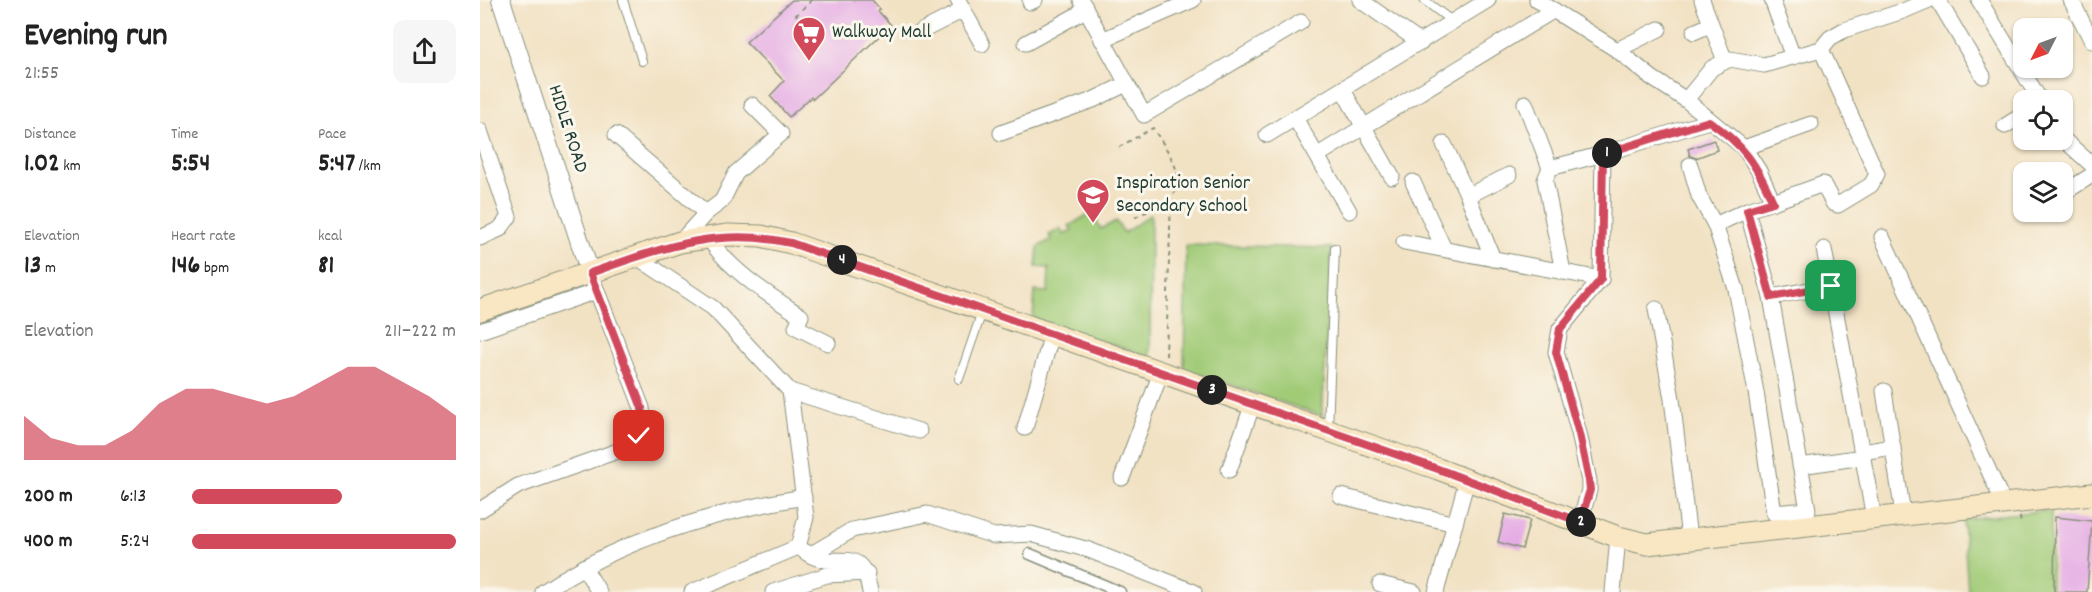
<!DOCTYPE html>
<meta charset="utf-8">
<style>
:root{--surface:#fff;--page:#f6f6f6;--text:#222;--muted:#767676;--accent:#d1495b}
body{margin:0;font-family:Dekko,sans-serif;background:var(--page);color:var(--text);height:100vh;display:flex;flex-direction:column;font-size:22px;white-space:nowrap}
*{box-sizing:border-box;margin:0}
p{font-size:20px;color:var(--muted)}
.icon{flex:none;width:33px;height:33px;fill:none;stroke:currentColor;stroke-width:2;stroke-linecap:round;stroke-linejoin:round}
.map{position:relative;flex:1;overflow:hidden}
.panel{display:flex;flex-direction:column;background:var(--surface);width:480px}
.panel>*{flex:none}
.needle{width:39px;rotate:228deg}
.buttons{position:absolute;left:1533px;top:18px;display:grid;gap:12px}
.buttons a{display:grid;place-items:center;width:60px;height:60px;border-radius:12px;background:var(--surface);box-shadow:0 2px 4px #0004;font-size:30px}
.pin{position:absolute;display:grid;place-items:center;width:51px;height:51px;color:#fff;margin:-26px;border-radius:12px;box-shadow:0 3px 9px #0006}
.km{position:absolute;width:30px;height:30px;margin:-15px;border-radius:50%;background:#222;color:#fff;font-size:16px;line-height:30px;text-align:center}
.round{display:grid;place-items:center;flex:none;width:63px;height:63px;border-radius:12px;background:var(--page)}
.headline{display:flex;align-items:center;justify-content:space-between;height:102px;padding:0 24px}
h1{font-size:33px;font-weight:800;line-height:45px}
.figures{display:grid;grid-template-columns:repeat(3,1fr);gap:9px;height:102px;padding:6px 24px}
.figures div{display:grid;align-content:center}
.figures b{font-size:26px;font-weight:800}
.figures small{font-size:16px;font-weight:400}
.figures p{font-size:16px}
.chart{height:168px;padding:12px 24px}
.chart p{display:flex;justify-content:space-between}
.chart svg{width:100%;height:108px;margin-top:6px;fill:var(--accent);opacity:.7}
ul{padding:0 24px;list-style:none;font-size:20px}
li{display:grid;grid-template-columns:96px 72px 1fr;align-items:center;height:45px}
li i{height:15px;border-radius:8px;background:var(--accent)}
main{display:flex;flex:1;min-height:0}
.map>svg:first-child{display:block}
.green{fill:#a1cb77;stroke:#608456;stroke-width:1.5}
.building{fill:#e4a9e4}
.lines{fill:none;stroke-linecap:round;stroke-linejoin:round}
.service-casing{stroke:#88907c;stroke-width:10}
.pedestrian-casing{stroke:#88907c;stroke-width:13}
.minor-casing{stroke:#88907c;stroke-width:17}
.tertiary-casing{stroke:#88907c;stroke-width:20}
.secondary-casing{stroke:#88907c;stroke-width:23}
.path{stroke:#88907c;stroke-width:2;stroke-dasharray:4.5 4.5;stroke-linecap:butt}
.service{stroke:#fff;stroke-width:8}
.pedestrian{stroke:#fff;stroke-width:10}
.minor{stroke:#fff;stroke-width:15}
.tertiary{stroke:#fff;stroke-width:18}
.secondary{stroke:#f9e7c3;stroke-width:21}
.route-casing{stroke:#fff;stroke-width:12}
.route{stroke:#d1495b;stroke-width:8}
.labels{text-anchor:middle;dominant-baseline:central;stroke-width:6;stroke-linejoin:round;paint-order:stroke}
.poi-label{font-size:20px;fill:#1f3d34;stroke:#fbf7ec;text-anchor:start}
.street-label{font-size:20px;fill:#1f3d34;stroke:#fbf7ec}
</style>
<main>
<section class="panel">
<div class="headline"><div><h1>Evening run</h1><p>21:55</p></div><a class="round"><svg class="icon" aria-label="share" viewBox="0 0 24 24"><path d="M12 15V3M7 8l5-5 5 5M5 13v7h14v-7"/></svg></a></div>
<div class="figures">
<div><p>Distance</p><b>1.02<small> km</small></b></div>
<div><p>Time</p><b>5:54</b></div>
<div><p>Pace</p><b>5:47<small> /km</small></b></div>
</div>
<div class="figures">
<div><p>Elevation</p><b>13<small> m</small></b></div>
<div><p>Heart rate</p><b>146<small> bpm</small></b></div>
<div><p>kcal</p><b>81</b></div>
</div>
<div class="chart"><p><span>Elevation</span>211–222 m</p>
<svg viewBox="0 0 160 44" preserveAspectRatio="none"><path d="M0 44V26L10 35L20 38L30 38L40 32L50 21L60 15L70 15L80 18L90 21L100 18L110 12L120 6L130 6L140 12L150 18L160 26V44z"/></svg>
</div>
<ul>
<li><b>200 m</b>6:13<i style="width:57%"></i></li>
<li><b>400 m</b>5:24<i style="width:100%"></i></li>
</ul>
</section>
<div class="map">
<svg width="1612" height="592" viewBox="0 0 1612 592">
<rect width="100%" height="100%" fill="#fbf7ec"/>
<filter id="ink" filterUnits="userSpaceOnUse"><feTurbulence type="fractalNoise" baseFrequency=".0167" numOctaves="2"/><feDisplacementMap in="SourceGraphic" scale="12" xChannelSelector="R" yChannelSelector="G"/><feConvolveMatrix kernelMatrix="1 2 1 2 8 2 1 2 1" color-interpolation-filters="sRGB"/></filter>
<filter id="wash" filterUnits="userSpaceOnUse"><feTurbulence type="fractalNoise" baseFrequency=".008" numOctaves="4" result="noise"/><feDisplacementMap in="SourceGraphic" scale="24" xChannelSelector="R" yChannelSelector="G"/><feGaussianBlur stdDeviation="1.35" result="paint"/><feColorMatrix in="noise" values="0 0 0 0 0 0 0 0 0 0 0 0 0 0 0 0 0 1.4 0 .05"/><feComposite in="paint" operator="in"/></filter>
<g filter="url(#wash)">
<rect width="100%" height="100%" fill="#f2e2c4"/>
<!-- green -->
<g class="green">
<path d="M612 212 621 229 636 221 644 233 671 214 670 357 553 318 555 291 568 292 569 268 556 267 558 247 571 240 569 235 580 229 584 235 592 230 589 226Z"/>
<path d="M706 245 852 248 842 416 704 369Z"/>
<path d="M1571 510V592H1488L1483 519Z"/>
</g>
<g id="blocks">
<!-- building -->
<g class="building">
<path d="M312 0H392L400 9 398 11 411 25 333 99 331 97 309 117 290 96 304 81 266 42Z"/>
<path d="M1234 140 1237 150 1216 158 1210 156 1208 149Z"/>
<path d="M1025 514 1050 520 1042 549 1018 542Z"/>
<path d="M1575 517 1612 521 1607 592H1574Z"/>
</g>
</g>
</g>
<g filter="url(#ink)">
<use href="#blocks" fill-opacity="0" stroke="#88907c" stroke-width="1.5"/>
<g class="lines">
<!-- service casing -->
<g class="service-casing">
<g id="service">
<path d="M143 0 162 61"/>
<path d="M944 0 973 22"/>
<path d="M479 379 502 312"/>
<path d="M848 429 855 248"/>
</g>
</g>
<!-- pedestrian casing -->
<g class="pedestrian-casing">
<path id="pedestrian" d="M550 554 640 592"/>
</g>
<!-- minor casing -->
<g class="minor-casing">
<g id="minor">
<path d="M478 0 502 44"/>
<path d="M601 0 664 115 821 22"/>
<path d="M880 0 941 43"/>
<path d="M1057 0 1137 50 1172 78 1206 100 1264 148 1279 171 1293 202 1267 210 1235 225 1256 289 1276 392 1294 513 1328 510 1291 297 1267 210"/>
<path d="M1222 0 1245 61"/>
<path d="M1292 0 1313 57"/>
<path d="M1458 0 1503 76"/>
<path d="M1499 0 1560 100"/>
<path d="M1591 0 1612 41"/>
<path d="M550 2 555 0"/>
<path d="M442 31 483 10"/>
<path d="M1214 32 1230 25"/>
<path d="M622 40 713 0"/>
<path d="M546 43 597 15 605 7"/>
<path d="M1137 50 1179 29"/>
<path d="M863 90 912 177"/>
<path d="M1206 100 1232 68 1250 59 1284 65 1341 49 1350 38 1364 30 1423 11 1449 0"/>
<path d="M1045 103 1070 168 1065 180 1083 272"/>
<path d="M815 118 869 211"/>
<path d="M1525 126 1544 114"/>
<path d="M0 131 29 217 20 229 0 238"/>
<path d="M521 133 613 100 646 84"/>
<path d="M136 135 226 213"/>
<path d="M787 135 1008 0"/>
<path d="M1582 138 1612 165"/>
<path d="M964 144 988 196 1013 259"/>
<path d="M1264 148 1331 124"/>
<path d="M838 155 1074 10"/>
<path d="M1210 165 1219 196 1235 225"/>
<path d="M1070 168 1123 154"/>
<path d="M933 182 964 249"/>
<path d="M1582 194 1612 175"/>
<path d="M988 196 1029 175"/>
<path d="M1293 202 1343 184 1353 203 1358 205 1391 185 1397 174 1341 49"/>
<path d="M1402 237 1524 504"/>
<path d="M228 238C253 273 286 293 321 316L316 327 348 343"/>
<path d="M200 242 226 213 242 201 256 173 301 134 272 105"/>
<path d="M924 242 1121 279"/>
<path d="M1344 249 1394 518"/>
<path d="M157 257 233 308 310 391 326 517 318 547 212 592"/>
<path d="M1291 297 1351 286"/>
<path d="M1176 309 1192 399 1209 538"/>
<path d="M0 331 117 291"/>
<path d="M310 391 439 431"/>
<path d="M1404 391 1423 514"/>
<path d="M545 428 572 334"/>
<path d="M1382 452 1413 447"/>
<path d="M1320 466 1383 457"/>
<path d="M749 470 773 404"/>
<path d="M642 478 681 372"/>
<path d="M861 496 975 524"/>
<path d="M0 510 38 486 149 447C161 434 164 425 162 408L110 273"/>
<path d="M1100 522 1109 490V481L1099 433 1076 352 1080 329 1121 279 1123 154 1229 121"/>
<path d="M324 551C355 575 381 538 390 592"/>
<path d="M330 555 372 530 447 514 514 536 551 534 609 550 714 592"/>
<path d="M105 569 119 592"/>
<path d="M900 584 934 592"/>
<path d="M63 592C140 539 233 512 324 497"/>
<path d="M293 592 347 575 387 573"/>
<path d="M956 592 987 480"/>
<path d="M1133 592 1138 537"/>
</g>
</g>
<!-- tertiary casing -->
<g class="tertiary-casing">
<path id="tertiary" d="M21 0 110 273"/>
</g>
<!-- secondary casing -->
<g class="secondary-casing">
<path id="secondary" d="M0 310 200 242 248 235 281 236 311 243 958 469 1138 537 1167 544 1612 494"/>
</g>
<!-- path -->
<g class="path">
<path d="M321 22 315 16 332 0"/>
<path d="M639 147 673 128C683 145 711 178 691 197 682 206 665 212 654 218"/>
<path d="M686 356 691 198"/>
<path d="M1540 517 1541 526"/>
</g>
<!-- service -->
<use href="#service" class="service"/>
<!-- pedestrian -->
<use href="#pedestrian" class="pedestrian"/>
<!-- minor -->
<use href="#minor" class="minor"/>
<!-- tertiary -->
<use href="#tertiary" class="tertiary"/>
<!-- secondary -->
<use href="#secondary" class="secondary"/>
</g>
</g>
<g class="lines" filter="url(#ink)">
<!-- route casing -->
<g class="route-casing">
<path id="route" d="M159 436 164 423 162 408 110 273C180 249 236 226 311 243L958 469 1100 522 1110 490 1109 481 1099 434 1076 352 1080 329 1121 279 1123 154 1229 121C1264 145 1276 164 1293 202L1267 210 1291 297 1351 286"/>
</g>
<!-- route -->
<use href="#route" class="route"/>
</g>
<!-- icons -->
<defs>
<g id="supermarket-pin" transform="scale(1.725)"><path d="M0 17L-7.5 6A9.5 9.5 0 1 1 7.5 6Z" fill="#d1495b" stroke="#fbf7ec"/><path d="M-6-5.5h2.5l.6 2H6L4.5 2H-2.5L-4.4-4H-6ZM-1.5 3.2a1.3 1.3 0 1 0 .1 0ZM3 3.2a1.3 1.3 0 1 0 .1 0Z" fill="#fff"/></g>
<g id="school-pin" transform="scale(1.725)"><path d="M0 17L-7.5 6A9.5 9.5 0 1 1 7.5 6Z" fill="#d1495b" stroke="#fbf7ec"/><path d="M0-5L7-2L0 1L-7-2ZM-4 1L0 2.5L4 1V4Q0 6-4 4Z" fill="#fff"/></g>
</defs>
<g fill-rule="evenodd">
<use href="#supermarket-pin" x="329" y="33"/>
<use href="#school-pin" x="613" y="195"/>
</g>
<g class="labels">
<!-- poi labels -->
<g class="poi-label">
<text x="352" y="33">Walkway Mall</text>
<text x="636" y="184">Inspiration Senior<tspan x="636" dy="23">Secondary School</tspan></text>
</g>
<!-- street labels -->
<g class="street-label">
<text transform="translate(87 129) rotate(72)">HIDLE ROAD</text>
</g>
</g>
</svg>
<div class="buttons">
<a><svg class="needle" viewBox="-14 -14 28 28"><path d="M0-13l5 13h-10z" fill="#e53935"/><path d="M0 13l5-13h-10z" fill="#767676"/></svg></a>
<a><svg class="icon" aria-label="locate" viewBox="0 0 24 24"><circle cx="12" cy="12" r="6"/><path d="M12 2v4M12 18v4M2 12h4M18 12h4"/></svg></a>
<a><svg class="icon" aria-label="layers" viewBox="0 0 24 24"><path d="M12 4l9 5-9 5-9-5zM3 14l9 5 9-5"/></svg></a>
</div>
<div class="pin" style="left:1351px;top:286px;background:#1e9e55"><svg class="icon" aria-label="arrive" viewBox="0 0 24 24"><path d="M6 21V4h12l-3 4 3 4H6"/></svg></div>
<div class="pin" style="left:159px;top:436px;background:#d93025"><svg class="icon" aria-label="check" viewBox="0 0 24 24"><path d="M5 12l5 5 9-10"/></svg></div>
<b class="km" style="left:1127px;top:153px">1</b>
<b class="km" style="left:1101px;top:522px">2</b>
<b class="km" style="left:732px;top:390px">3</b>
<b class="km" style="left:362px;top:260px">4</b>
</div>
</main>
